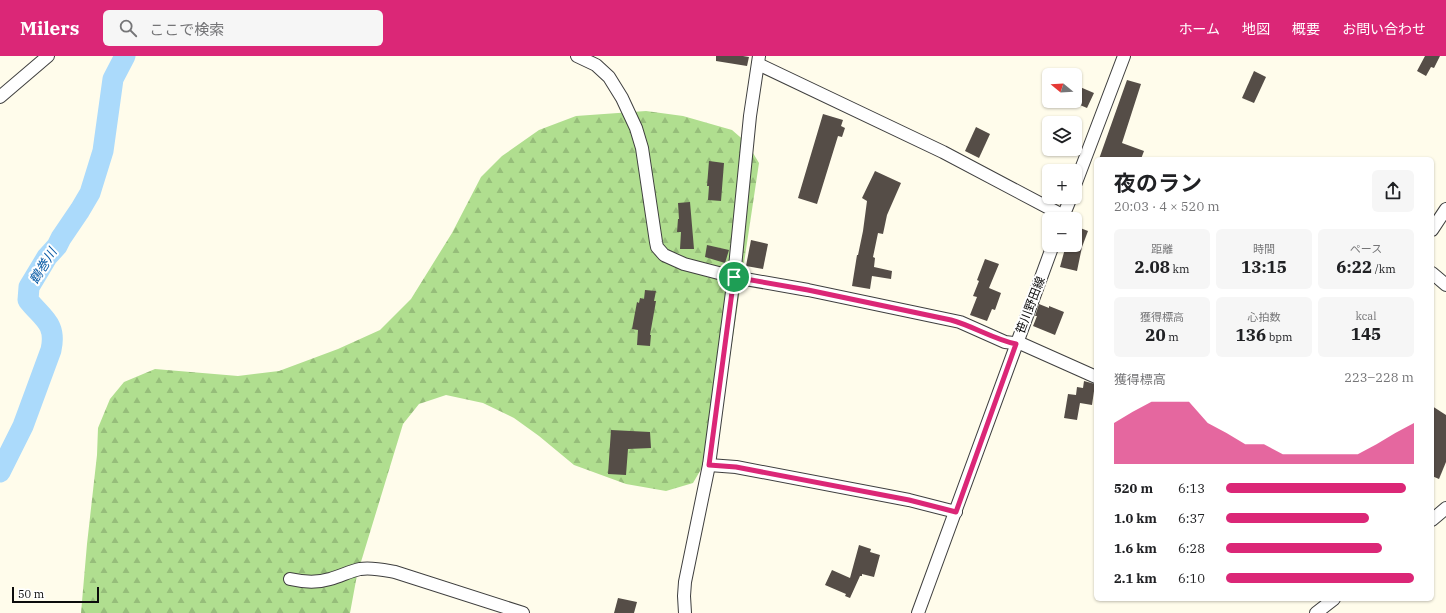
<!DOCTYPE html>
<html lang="ja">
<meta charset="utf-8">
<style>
:root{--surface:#fff;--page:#f6f6f6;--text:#202124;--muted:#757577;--accent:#db2777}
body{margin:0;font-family:"IBM Plex Serif","Noto Sans JP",serif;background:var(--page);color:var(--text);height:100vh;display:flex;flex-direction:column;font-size:15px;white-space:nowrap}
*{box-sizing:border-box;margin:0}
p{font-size:13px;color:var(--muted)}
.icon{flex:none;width:22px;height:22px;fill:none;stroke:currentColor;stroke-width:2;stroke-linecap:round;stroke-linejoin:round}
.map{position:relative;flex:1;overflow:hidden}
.panel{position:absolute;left:1094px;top:101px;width:340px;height:444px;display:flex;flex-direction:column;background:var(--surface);border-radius:6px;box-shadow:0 1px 3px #0004}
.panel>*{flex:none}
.needle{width:26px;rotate:288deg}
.tools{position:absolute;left:1042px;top:12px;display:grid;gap:8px}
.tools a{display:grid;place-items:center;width:40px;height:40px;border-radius:6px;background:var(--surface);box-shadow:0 1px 3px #0004;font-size:20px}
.scale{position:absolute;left:12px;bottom:10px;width:87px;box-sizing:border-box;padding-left:4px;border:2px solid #0c0c0c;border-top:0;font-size:11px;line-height:14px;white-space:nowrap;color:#0c0c0c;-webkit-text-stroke:3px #fff;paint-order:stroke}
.pin{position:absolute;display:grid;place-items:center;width:34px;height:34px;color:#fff;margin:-17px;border:2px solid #fff;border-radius:50%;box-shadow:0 1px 4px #0007}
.round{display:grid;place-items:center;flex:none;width:42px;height:42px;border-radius:6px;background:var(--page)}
.head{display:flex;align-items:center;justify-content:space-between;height:68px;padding:0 20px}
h1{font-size:22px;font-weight:700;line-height:30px}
.figures{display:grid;grid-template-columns:repeat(3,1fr);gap:6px;height:68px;padding:4px 20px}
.figures div{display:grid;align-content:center;border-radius:6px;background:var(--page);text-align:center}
.figures b{font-size:17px;font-weight:700}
.figures small{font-size:11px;font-weight:400}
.figures p{font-size:11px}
.chart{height:112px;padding:8px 20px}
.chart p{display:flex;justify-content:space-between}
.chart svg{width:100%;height:72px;margin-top:4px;fill:var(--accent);opacity:.7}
ul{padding:0 20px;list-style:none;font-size:13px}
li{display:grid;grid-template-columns:64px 48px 1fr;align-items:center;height:30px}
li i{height:10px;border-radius:5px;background:var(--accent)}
header{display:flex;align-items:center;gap:24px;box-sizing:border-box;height:56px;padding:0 20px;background:var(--accent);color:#fff}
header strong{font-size:19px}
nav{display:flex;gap:22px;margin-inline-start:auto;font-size:14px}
.search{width:280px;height:36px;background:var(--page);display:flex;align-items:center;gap:10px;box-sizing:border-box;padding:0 14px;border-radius:6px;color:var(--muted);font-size:15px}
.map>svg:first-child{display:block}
.forest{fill:url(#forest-firs)}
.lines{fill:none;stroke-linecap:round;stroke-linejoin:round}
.river{stroke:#abdafb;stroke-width:21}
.building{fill:#554d47}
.minor-casing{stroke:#3f3f3f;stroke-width:14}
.minor{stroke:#fff;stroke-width:12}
.route-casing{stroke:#fff;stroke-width:8}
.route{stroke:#db2777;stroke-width:5}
.labels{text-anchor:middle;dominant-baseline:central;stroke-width:4;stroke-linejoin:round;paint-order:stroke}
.street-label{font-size:12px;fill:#0c0c0c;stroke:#fff}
.water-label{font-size:13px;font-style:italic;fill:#0c5da7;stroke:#fff}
</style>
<header>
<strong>Milers</strong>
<div class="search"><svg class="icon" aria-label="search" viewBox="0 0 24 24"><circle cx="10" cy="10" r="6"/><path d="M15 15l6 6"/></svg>ここで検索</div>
<nav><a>ホーム</a><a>地図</a><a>概要</a><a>お問い合わせ</a></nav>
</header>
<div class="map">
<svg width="1446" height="557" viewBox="0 0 1446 557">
<defs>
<pattern id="forest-firs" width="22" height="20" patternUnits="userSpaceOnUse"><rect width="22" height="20" fill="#b0de8f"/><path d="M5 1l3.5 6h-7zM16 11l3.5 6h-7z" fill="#96bd7a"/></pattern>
</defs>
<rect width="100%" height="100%" fill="#fffceb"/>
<!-- forest -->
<path class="forest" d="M646 55 683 60 732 74 747 87 759 107 723 347 710 398 693 427 666 435 626 428 574 409 539 380 514 362 483 347 446 339 419 348 403 368 357 519 350 557H81L87 488 97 399 98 372 110 343 124 326 155 313 238 320 279 315 338 293 380 274 411 243 452 177 481 121 502 100 539 74 576 60Z"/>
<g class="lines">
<!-- river -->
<path class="river" d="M0 416 23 370 51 294C57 267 42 262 28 244L29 231 47 201 57 190 61 182 80 154 90 137 103 95 113 23 125 0"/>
</g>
<!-- building -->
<g class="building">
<path d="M716 0H743L749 1 747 10 716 5Z"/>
<path d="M1425 0H1440L1434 12 1431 11 1426 20 1417 15Z"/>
<path d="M1254 15 1266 21 1254 47 1242 42Z"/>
<path d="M1127 24 1141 28 1122 87 1144 95 1141 103H1099Z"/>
<path d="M1080 31 1094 37 1087 52 1073 46 1075 45V42Z"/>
<path d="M823 58 843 64 841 70 845 72 842 81 838 80 817 148 798 142Z"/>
<path d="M976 71 990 78 979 102 965 95Z"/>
<path d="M709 105 724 107 721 145 708 144 709 130H707Z"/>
<path d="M875 115 901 127 887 159 883 178 878 177 873 201 875 202 874 211 892 215 891 223 872 220 870 233 852 230 857 199H858L863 175 867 145 862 142Z"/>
<path d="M690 146 694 193H680L681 176H677L678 163H679L678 147Z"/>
<path d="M1075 170 1088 175 1082 191 1077 215 1060 211 1066 189H1075Z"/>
<path d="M751 184 768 188 763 213 746 210Z"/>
<path d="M707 189 729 194 725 207 705 201Z"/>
<path d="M985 203 999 208 989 232 1001 237 995 254 992 253 987 265 970 259 977 241 973 240 979 225 977 224Z"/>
<path d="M645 234 656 235 654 245H656L650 279H651L650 290 637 289 638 274 632 273 637 246 639 247 640 242 644 243Z"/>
<path d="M1039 248 1049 252V250L1064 256 1055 279 1033 270 1037 260H1035Z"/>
<path d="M1084 325 1095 328 1092 349 1080 347 1077 364 1064 362 1068 338 1076 339 1077 331 1083 332Z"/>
<path d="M1432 350 1446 359V406L1439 423 1432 420Z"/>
<path d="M611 374 650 376 651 392 628 393 626 419 608 418Z"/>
<path d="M859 489 871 493 870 496 880 499 874 521 862 518V520H860L850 542 845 540 846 538 825 529 832 514 850 522Z"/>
<path d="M618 542 637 546 634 557H614Z"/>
</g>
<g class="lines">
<!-- minor casing -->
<g class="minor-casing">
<g id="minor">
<path d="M577 0 596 9 609 21 622 42 636 72 642 92 656 186 657 191 664 199 684 208 734 221 808 234 960 266 1005 286 1022 288 1096 321"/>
<path d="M758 8 943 96 1064 160"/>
<path d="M0 41 48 0"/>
<path d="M1075 129 1124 0"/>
<path d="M1062 163 1071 141"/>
<path d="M1432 174 1446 153"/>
<path d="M1432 217 1446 229"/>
<path d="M709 409 736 411 909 444 956 456"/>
<path d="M1432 464 1446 452"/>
<path d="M290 523C303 526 317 527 330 523 341 520 350 515 360 513 372 511 384 514 395 516L523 557"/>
<path d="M685 557 684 540 685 526 709 409 734 221 750 60 759 0"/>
<path d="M918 557 1053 189"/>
<path d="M1316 557 1334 543"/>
</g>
</g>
<!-- minor -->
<use href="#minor" class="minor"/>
</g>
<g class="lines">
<!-- route casing -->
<g class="route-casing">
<path id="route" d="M734 221 808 234 951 264C973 270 993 283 1016 288L956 456 909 444 736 411 709 409Z"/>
</g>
<!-- route -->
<use href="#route" class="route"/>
</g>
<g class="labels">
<!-- street labels -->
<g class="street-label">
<text transform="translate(1030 249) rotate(-69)">笹川野田線</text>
</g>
<!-- water labels -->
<g class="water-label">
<text transform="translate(43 210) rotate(-58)">鶴巻川</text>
</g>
</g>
</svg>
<div class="tools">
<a><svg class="needle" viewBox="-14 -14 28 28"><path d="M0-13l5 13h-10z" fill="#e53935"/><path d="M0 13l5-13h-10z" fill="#757577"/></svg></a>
<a><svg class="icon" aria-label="layers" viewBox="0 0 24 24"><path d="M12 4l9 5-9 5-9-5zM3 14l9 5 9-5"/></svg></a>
<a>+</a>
<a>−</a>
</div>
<div class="scale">50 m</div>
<div class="pin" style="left:734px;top:221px;background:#1e9e55"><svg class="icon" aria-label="arrive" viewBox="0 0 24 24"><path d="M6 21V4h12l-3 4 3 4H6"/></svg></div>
<section class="panel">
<div class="head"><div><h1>夜のラン</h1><p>20:03 · 4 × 520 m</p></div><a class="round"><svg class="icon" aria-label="share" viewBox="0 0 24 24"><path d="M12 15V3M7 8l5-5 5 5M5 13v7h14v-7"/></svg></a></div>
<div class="figures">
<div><p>距離</p><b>2.08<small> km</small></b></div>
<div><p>時間</p><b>13:15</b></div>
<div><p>ペース</p><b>6:22<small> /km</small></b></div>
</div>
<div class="figures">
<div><p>獲得標高</p><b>20<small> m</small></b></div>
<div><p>心拍数</p><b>136<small> bpm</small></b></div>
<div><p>kcal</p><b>145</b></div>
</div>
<div class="chart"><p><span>獲得標高</span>223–228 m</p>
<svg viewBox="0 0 160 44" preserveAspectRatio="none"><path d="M0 44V19L10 12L20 6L30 6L40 6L50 19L60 25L70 32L80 32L90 38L100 38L110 38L120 38L130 38L140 32L150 25L160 19V44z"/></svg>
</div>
<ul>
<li><b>520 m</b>6:13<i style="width:96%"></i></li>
<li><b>1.0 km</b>6:37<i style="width:76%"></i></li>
<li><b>1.6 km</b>6:28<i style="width:83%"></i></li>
<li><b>2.1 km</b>6:10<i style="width:100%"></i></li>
</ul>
</section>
</div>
